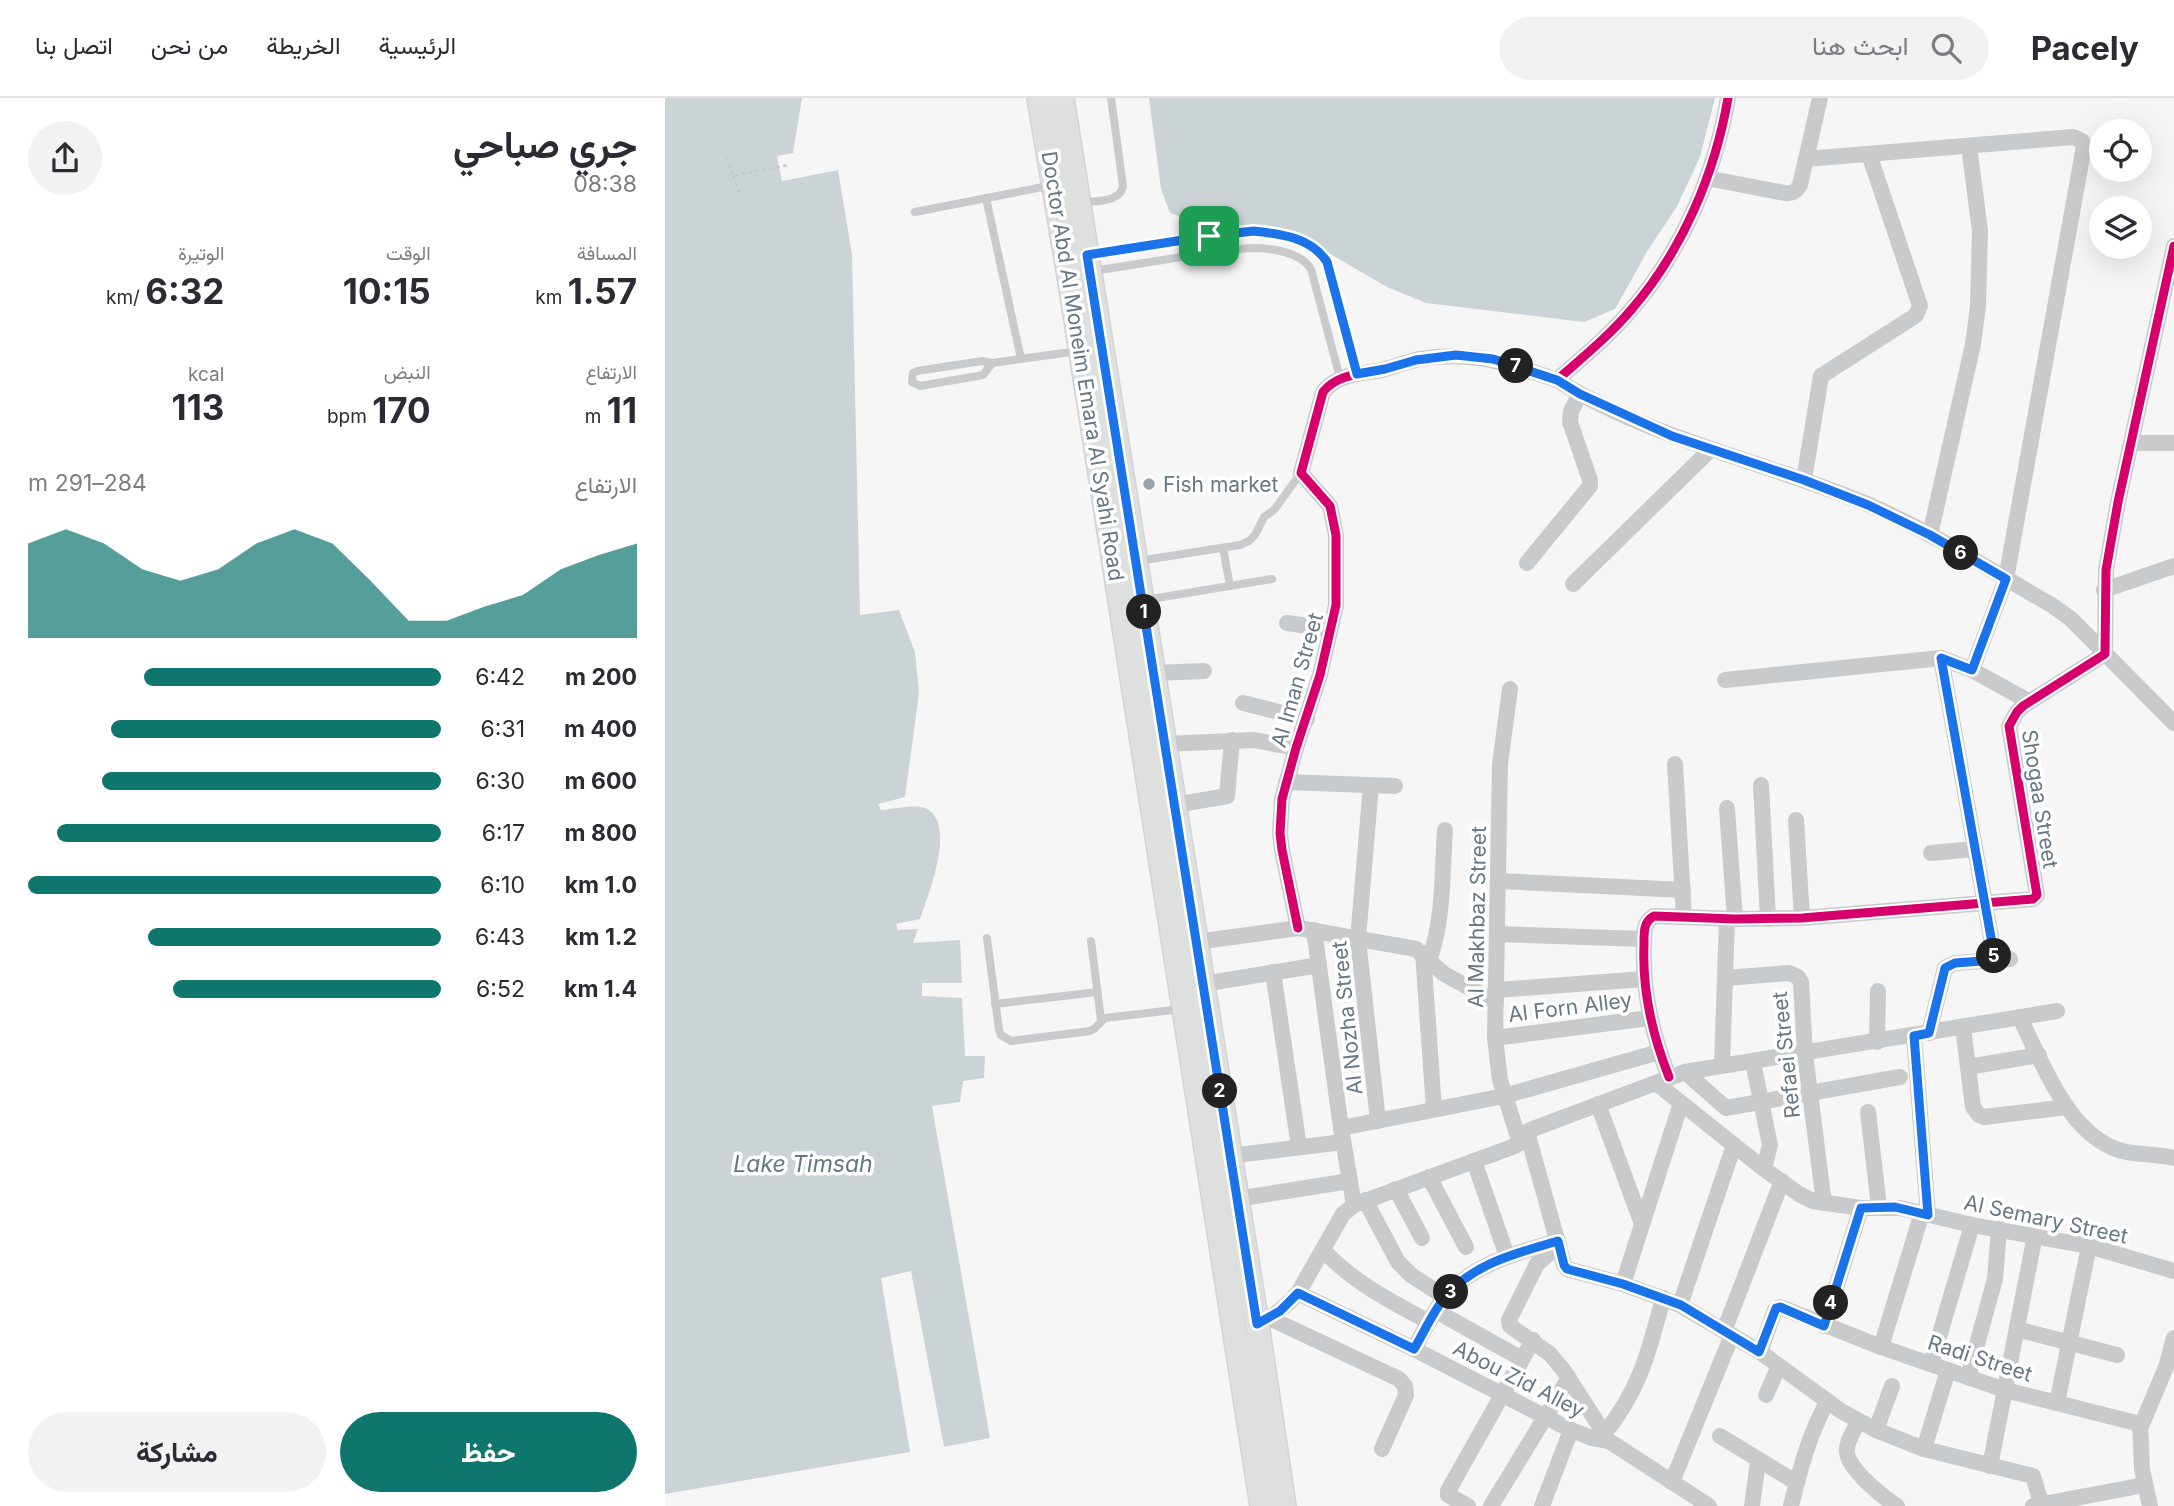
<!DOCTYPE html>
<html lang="ar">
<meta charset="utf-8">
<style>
:root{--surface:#fff;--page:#f2f2f3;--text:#2b2b33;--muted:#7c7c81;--line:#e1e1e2;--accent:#0f766e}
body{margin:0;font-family:Inter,Vazirmatn,sans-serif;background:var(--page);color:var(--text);direction:rtl;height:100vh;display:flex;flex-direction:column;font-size:26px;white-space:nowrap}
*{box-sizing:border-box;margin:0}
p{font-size:23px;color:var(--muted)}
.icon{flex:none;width:38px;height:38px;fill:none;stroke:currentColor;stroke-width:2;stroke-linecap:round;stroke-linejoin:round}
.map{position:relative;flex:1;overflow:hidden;direction:ltr}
.sheet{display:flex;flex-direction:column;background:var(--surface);width:665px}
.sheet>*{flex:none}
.buttons{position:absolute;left:1424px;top:21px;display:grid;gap:14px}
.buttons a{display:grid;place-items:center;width:63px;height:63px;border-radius:50%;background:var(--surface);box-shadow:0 7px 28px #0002;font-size:35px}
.pin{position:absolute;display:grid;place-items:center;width:60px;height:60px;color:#fff;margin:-30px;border-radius:14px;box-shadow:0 4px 10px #0006}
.km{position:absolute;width:35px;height:35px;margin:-18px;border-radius:50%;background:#222;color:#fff;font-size:19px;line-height:35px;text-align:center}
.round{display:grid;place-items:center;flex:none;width:74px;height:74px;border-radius:37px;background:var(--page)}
.headline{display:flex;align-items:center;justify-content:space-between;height:119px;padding:0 28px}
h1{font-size:38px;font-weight:700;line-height:52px}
.metrics{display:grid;grid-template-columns:repeat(3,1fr);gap:10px;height:119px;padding:7px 28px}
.metrics div{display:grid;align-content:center}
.metrics b{font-size:35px;font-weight:700}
.metrics small{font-size:19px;font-weight:400}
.metrics p{font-size:19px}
.chart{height:196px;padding:14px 28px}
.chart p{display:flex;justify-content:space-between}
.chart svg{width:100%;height:126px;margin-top:7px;fill:var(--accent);opacity:.7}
.action{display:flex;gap:14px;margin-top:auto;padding:14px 28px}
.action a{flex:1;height:80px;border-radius:42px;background:var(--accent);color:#fff;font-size:28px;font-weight:700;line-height:80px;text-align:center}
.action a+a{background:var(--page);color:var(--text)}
ul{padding:0 28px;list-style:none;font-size:23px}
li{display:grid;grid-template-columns:112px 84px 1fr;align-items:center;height:52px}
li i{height:18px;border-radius:9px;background:var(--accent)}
header{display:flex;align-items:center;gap:42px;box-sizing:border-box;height:98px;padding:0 35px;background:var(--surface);border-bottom:2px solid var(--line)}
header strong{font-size:33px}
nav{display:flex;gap:38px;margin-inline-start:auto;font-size:24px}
.search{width:490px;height:63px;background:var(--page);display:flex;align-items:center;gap:18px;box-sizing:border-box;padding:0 24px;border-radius:38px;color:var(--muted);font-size:26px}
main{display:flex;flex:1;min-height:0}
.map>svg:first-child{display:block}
.water{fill:#ccd3d6}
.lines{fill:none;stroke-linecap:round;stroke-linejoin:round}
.secondary-casing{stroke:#d3d4d5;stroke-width:26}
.path{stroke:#c6c8c9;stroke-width:2.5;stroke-dasharray:3.5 3.5;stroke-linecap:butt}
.lane{stroke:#c9cacb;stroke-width:8}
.street{stroke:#c9cacb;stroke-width:16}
.secondary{stroke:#dedfdf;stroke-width:23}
.cycleway-casing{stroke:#fff;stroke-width:13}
.cycleway{stroke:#d6006c;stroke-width:9}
.route-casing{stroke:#fff;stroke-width:14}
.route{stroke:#1a73e8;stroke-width:9}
.poi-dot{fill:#9aa3ac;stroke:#fff;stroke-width:2.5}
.labels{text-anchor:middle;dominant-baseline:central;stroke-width:7;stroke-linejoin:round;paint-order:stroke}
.street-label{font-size:21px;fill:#687784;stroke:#fff}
.poi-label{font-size:21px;fill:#687784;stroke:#fff;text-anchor:start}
.water-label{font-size:23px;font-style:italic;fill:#64787f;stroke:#fff}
</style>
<header>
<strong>Pacely</strong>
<div class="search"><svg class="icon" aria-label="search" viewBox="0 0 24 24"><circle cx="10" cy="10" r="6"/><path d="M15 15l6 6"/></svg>ابحث هنا</div>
<nav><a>الرئيسية</a><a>الخريطة</a><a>من نحن</a><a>اتصل بنا</a></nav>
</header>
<main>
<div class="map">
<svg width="1509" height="1408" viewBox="0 0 1509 1408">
<rect width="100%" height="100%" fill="#f6f6f6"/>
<!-- water -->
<g class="water">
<path d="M0 0H137L128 55 112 58 117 83 173 72 187 157 195 517 234 512 250 554 254 595 240 699 213 706 216 712C229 711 248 706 260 710 293 724 263 797 255 821L231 826 233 832 253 831 248 845 295 842 297 885H257V898L297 900 300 958H320L319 980 298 983 295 1004 267 1008 325 1340 279 1349 246 1173 216 1180 245 1354 0 1396Z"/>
<path d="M484 0H1050L1035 59 1011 110 983 152 950 211 919 224 761 205 722 189 631 136 582 129 542 128 505 115 496 91Z"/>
</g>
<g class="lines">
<!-- secondary casing -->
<g class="secondary-casing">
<g id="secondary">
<path d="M374 0 404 178 597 1408"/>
<path d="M397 0 592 1226 619 1408"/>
</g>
</g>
<!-- path -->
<g class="path">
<path d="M62 60 68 78 123 67"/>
<path d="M68 78 74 95"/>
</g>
<!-- lane -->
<g class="lane">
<path d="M321 100 356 261"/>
<path d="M417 105C431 102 455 105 458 88L446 0"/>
<path d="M250 114 388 87"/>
<path d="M425 157C452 152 479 148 505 144 549 137 633 117 662 164L692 277"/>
<path d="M428 173C460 168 491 163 523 158 544 155 566 151 587 150 606 150 636 154 646 171L675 280"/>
<path d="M317 263 327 265 318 277 255 288 247 284 248 275 252 273Z"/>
<path d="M327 265 413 253"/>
<path d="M558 450 565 488"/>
<path d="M473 463 575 447 584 443 590 437 599 419 609 412 636 375"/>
<path d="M480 502 607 481"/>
<path d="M322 840 334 932 336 937 346 943 425 933 429 931 440 920 517 911"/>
<path d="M426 843 436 922"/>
<path d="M330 906 433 894"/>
</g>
<!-- street -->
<g class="street">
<path d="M1141 61 1408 39 1417 43 1419 48 1341 481 1307 572"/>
<path d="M1042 80 1120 95C1127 96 1131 94 1135 87L1155 0"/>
<path d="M892 282C987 342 1099 363 1202 406 1267 434 1327 473 1388 508L1406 521 1509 625"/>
<path d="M1466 345H1509"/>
<path d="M1139 382 1156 278 1247 220 1251 217 1255 208 1204 56"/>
<path d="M1265 437 1308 246 1313 208 1315 133 1304 48"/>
<path d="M862 465 925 388V382L905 324 906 313 915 296"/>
<path d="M908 486 1045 352"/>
<path d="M1439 492 1509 468"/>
<path d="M622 525 665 531"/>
<path d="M1276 560 1330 862"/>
<path d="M489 575 539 573"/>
<path d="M1060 582 1276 560 1307 572 1365 604"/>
<path d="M845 591 835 666 830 940 835 982 855 1045"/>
<path d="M578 605 642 621"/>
<path d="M500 646 589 642 631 650"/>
<path d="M1010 666 1019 819"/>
<path d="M621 684 730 688"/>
<path d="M706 687 693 841 713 1023"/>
<path d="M1096 687 1103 821"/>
<path d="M510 707 562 698 567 642"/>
<path d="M1062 710 1070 821"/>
<path d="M1131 722 1137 820"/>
<path d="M1266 755 1310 751"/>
<path d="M834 783 1018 792"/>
<path d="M633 830 617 752 615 735 617 701 631 650 655 577 671 507V437L665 408 636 375 658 294C672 276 696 276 717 272 729 269 741 264 754 261 809 252 841 265 892 282 918 259 944 238 966 212 1017 153 1050 76 1063 0"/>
<path d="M649 832 676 1030 689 1107"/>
<path d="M833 836 979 841"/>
<path d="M531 844 633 830 751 851 779 876 831 904"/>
<path d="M758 855 769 1011"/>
<path d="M764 863C779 821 777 776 780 732"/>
<path d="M608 874 634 1049"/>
<path d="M1060 880 1124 875 1133 879 1136 884 1140 956 1159 1105"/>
<path d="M538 886 654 867"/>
<path d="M832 892 979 881"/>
<path d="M1355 920C1376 962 1400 1028 1446 1049 1465 1058 1488 1055 1509 1060"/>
<path d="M1298 929 1308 1009 1314 1017 1319 1019 1402 1009"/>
<path d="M1264 935 1280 870 1290 865 1345 861"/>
<path d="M1249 938 1263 1117"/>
<path d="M830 940 984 920"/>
<path d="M1212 944 1213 893"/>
<path d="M1088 964 1105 1047 1099 1071"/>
<path d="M1057 968 1062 821"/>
<path d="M1303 969 1374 957"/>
<path d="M1020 974 1061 1010 1235 979"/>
<path d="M1004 979C987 936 977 893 979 847 979 835 978 824 989 818L1070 821 1137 820 1368 801 1372 797 1344 628 1352 614 1358 608 1440 556 1441 472 1453 404 1509 148"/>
<path d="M991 985 1099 1071 1134 1096 1148 1103 1196 1110H1235L1307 1127 1424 1148 1509 1173"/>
<path d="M933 1006 977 1126"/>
<path d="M1203 1014 1214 1109"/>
<path d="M676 1030 839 998 994 954"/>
<path d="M862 1034 899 1167 902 1171 958 1186 1015 1207 1095 1254 1176 1313 1211 1332 1259 1351 1368 1378 1377 1408"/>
<path d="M564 1058 678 1044"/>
<path d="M809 1063 842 1158"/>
<path d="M764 1079 801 1149"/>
<path d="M731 1091 757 1140"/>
<path d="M571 1101 685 1083"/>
<path d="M700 1102 733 1164 746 1177 780 1199"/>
<path d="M894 1147 872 1166 844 1222 845 1228 885 1256 899 1273 944 1343 1044 1408"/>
<path d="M658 1152C689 1185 724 1202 764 1224"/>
<path d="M958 1186 1016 1005"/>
<path d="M633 1195 749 1251 906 1332 927 1340 944 1343"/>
<path d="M1015 1207 1069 1047"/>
<path d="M771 1213 857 1261"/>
<path d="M604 1220 734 1281 740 1288 741 1297 717 1351"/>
<path d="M583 1228C604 1223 619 1211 633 1195L678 1116 689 1107 850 1048 865 1032 1020 974 1392 913"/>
<path d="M1159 1228 1196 1110"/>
<path d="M1352 1231 1452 1257"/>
<path d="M1059 1233 1117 1083"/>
<path d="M1216 1249 1257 1115"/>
<path d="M749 1251C758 1234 768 1214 780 1199 809 1165 852 1155 893 1143"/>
<path d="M1095 1254 1110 1212 1115 1209 1216 1249 1340 1292 1475 1326 1477 1371 1485 1408"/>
<path d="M1266 1266 1307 1127"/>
<path d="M1303 1279 1330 1181 1334 1131"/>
<path d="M1101 1297 1114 1268"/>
<path d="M1392 1305 1424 1148"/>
<path d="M1193 1323C1190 1332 1180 1345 1182 1355 1185 1373 1218 1399 1232 1408"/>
<path d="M1477 1326 1501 1269 1509 1240"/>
<path d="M1211 1332 1227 1288"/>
<path d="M939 1336C975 1292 984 1253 998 1200"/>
<path d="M1055 1338 1132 1385"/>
<path d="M1259 1351 1283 1272"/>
<path d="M1325 1368 1370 1137"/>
<path d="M1007 1384 1067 1237"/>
<path d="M803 1408 783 1397V1393L868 1242"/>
<path d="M826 1408 904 1280"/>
<path d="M877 1408 906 1332"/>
<path d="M1087 1408 1093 1363"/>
<path d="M1126 1408C1135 1371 1144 1337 1162 1304"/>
<path d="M1368 1408 1479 1387"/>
</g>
<!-- secondary -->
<use href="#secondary" class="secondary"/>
<!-- cycleway casing -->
<g class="cycleway-casing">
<g id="cycleway">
<path d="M633 830 617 752 615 735 617 701 631 650 655 577 671 507V437L665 408 636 375 658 294C672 276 696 276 717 272 729 269 741 264 754 261 809 252 841 265 892 282 918 259 944 238 966 212 1017 153 1050 76 1063 0"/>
<path d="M1004 979C987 936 977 893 979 847 979 835 978 824 989 818L1070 821 1137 820 1368 801 1372 797 1344 628 1352 614 1358 608 1440 556 1441 472 1453 404 1509 148"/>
</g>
</g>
<!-- cycleway -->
<use href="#cycleway" class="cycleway"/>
</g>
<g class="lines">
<!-- route casing -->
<g class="route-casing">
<path id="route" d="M589 133C615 136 646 139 662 164L692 276 720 271 751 262 791 257 828 261 892 282 915 296 1007 338 1139 382 1203 407 1265 437 1341 481 1307 572 1276 560 1330 862 1290 865 1280 870 1264 935 1249 938 1263 1117 1230 1109 1196 1110 1159 1228 1115 1209 1111 1210 1094 1254 1016 1207 958 1186 902 1171 899 1167 893 1143C852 1155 809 1165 780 1199 768 1214 759 1234 749 1251L633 1195 615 1213 592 1226 422 157 544 138Z"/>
</g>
<!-- route -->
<use href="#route" class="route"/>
</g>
<!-- markers -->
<circle class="poi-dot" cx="484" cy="386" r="7"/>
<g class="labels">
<!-- street labels -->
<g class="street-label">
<text transform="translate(418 268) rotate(81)">Doctor Abd Al Moneim Emara Al Syahi Road</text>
<text transform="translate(632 582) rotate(-74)">Al Iman Street</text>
<text transform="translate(1375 701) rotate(81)">Shogaa Street</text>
<text transform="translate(812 819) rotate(-89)">Al Makhbaz Street</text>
<text transform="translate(905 909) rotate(-7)">Al Forn Alley</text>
<text transform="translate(682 920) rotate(-96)">Al Nozha Street</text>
<text transform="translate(1121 957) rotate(-96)">Refaei Street</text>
<text transform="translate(1381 1121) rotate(12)">Al Semary Street</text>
<text transform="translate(1315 1260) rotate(18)">Radi Street</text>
<text transform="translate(854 1281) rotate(27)">Abou Zid Alley</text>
</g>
<!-- poi labels -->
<g class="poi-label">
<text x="498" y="386">Fish market</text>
</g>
<!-- water labels -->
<g class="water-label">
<text x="138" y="1066">Lake Timsah</text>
</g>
</g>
</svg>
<div class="buttons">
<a><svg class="icon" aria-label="locate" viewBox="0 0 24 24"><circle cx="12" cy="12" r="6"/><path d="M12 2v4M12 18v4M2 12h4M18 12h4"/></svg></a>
<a><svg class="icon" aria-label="layers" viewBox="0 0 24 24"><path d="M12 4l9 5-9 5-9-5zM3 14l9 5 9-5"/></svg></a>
</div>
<div class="pin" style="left:544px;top:138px;background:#1e9e55"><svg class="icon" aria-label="arrive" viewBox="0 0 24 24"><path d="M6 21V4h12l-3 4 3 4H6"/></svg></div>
<b class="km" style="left:479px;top:514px">1</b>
<b class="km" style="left:555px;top:993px">2</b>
<b class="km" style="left:786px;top:1194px">3</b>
<b class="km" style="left:1166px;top:1205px">4</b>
<b class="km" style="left:1329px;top:858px">5</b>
<b class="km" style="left:1296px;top:455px">6</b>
<b class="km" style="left:851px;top:268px">7</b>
</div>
<section class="sheet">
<div class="headline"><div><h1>جري صباحي</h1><p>08:38</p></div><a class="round"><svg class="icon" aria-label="share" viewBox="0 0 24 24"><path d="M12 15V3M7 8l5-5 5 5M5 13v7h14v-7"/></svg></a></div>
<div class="metrics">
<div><p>المسافة</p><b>1.57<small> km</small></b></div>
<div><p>الوقت</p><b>10:15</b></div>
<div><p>الوتيرة</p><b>6:32<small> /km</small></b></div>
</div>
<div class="metrics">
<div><p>الارتفاع</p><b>11<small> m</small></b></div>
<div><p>النبض</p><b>170<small> bpm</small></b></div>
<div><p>kcal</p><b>113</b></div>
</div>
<div class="chart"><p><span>الارتفاع</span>284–291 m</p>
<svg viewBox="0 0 160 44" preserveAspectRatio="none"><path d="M0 44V11L10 6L20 11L30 20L40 24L50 20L60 11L70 6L80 11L90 24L100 38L110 38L120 33L130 29L140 20L150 15L160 11V44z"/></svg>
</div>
<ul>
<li><b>200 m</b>6:42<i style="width:72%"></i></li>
<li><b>400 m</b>6:31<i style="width:80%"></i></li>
<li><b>600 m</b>6:30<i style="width:82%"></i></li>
<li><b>800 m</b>6:17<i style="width:93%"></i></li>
<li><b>1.0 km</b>6:10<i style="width:100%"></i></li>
<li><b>1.2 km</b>6:43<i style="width:71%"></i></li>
<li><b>1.4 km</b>6:52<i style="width:65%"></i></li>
</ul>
<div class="action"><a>حفظ</a><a>مشاركة</a></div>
</section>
</main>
